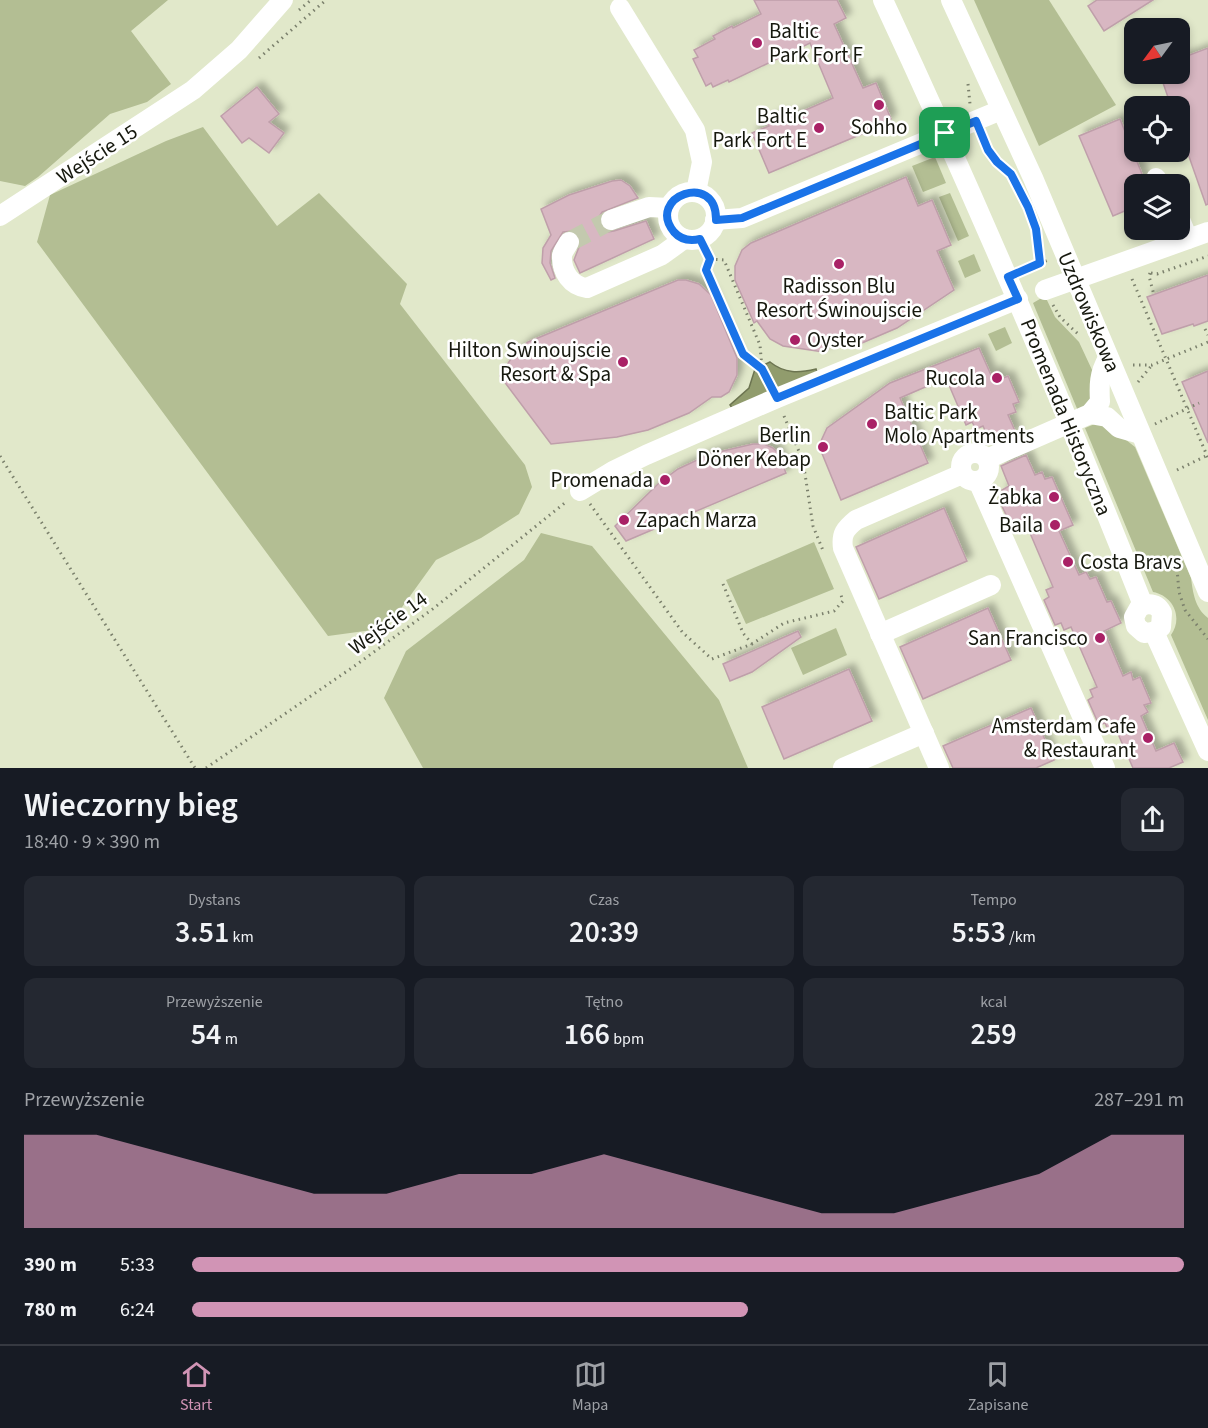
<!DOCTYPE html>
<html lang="pl">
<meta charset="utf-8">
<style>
:root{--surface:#171b24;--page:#242831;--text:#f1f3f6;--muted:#9ea1a6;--line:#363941;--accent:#d194b5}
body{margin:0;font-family:"Source Sans 3",sans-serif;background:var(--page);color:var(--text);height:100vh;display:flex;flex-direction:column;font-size:22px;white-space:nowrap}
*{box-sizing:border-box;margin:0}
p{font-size:20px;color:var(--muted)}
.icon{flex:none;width:33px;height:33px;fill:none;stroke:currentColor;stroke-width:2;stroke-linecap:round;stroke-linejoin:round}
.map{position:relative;height:768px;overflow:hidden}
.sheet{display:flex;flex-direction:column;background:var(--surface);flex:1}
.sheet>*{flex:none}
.needle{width:39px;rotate:237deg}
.tools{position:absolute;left:1124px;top:18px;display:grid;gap:12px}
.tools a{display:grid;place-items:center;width:66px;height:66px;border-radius:12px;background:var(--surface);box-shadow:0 3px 9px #0003;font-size:30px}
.pin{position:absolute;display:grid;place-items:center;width:51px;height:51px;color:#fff;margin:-26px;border-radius:12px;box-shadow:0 3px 9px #0006}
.round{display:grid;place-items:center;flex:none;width:63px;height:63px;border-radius:12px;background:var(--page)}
.head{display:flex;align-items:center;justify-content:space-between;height:102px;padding:0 24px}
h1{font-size:33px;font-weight:600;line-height:45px}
.stats{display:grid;grid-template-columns:repeat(3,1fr);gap:9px;height:102px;padding:6px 24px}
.stats div{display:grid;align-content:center;border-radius:12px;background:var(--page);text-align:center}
.stats b{font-size:30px;font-weight:600}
.stats small{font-size:16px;font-weight:400}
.stats p{font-size:16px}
.chart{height:168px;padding:12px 24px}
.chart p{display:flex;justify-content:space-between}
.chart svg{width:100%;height:108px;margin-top:6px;fill:var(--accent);opacity:.7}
ul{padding:0 24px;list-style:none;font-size:20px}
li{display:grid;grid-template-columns:96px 72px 1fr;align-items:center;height:45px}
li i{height:15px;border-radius:8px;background:var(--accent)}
.tabs{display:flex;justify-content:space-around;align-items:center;height:84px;border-top:2px solid var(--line);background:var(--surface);font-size:16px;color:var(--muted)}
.tabs a{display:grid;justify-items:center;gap:3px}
.tabs .on{color:var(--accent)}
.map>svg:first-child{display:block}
.green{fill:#b3be93}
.water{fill:#919c6d;stroke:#6c7450;stroke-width:1.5}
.building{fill:#d8b7c2;stroke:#bf9faa;stroke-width:1.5;filter:url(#shadow)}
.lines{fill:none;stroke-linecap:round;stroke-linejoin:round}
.minor-tunnel{stroke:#c3c9ae;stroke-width:20;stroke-dasharray:20 10;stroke-linecap:butt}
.path{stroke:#7b806c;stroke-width:3;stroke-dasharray:1.5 4.5;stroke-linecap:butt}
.minor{stroke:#fff;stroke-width:20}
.route-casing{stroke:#fff;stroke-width:12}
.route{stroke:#1a73e8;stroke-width:8}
.poi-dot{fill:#a92166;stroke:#fff;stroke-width:2}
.labels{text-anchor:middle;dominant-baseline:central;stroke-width:5;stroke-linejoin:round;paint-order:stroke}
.poi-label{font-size:21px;fill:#16180e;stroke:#fff;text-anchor:end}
.street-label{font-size:21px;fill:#16180e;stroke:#fff}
</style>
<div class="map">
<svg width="1208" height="768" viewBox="0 0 1208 768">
<defs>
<filter id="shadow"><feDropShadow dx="5.5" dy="-5.5" stdDeviation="3" flood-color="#0004"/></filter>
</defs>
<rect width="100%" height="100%" fill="#e1e8ca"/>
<!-- green -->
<g class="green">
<path d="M0 0H168L131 31 171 84 147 102 110 114 38 177 25 186 0 181Z"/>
<path d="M974 0H1049L1116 105 1039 146Z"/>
<path d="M203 127 277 226 319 193 407 284 400 304 525 465 532 487 519 514 481 538 436 560 387 628 328 636 37 242 50 195 166 141Z"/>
<path d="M935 157 946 183 923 192 912 166Z"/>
<path d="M950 193 969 236 958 241 939 197Z"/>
<path d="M974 254 981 271 965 278 958 261Z"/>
<path d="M1045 296 1055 317 1079 342 1093 372 1094 400 1078 411 1033 303Z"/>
<path d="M1005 327 1012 343 996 351 988 334Z"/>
<path d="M1102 421 1135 447 1191 578C1193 593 1195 608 1208 618V720L1171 635C1183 618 1174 596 1153 592L1085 428Z"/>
<path d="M541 533 592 546 719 700 748 768H423L384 698 406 651 524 560Z"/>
<path d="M814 542 834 589 746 624 726 580Z"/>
<path d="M836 628 847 655 803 675 791 648Z"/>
</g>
<!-- water -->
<path class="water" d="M770 362C785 374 799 373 816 369L817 372 732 408 730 405 749 388 755 369Z"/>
<!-- building -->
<g class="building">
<path d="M754 0H837L846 18 834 24 863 88 876 83 891 119 887 121 888 123 769 173 752 133 769 126 766 122 783 114 785 119 833 98 810 43 729 82 728 80 713 87 711 83 706 86 693 59 698 57 694 50 715 39 713 36 732 26 733 28 761 14Z"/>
<path d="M1097 0H1153L1104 31 1088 6Z"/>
<path d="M1208 48V204L1206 205 1179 128V106H1171L1160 74H1179V59Z"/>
<path d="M257 87 279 114 269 122 284 133 269 153 249 138 242 143 221 116Z"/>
<path d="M1120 119 1146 184H1134V207L1113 216 1079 136Z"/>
<path d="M906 177 918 206 932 200 951 245 937 251 954 290 897 328 855 346H848L830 337 826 352 817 351 783 346 770 339 757 321 754 323 735 280V266L742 250 751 243Z"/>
<path d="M621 180 630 186 638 198 602 212 599 217 600 224 608 232 614 231 646 221 654 239 580 273 574 260 581 242 579 236 574 231 563 232 551 251 550 263 555 278 551 280 542 263 543 248 551 235 541 209 569 195 612 181Z"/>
<path d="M1208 275V321L1194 326 1193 324 1162 334 1147 297Z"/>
<path d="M678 280H686L699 284 711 295 737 358V375L729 392 721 397H712L689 413 648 430 617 437 551 444 500 376 514 354 528 342Z"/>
<path d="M979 348 991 375 998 371 1001 379 1008 376 1019 402 1013 404 1016 412 1008 415 1016 433 991 444 983 426 976 429 972 422 966 425 946 378 900 398 928 463 841 500 821 451V441L827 428 890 383Z"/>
<path d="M1208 371V443L1182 382Z"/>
<path d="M753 444H764L773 448 778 453 786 473 626 541 615 526 659 483 678 469 710 454Z"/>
<path d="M1026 455 1035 475 1042 472 1045 479 1052 477 1073 525 1059 531 1079 575 1086 572 1090 579 1096 577 1107 602 1111 601 1121 623 1104 631 1123 676 1131 672 1133 680 1140 677 1151 703 1144 705 1148 712 1141 716 1156 751 1174 743 1183 762 1169 768H1133L1115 727 1108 730 1105 723 1099 725 1088 700 1093 697 1090 690 1097 687 1071 627 1064 630 1061 623 1055 625 1044 600 1049 597 1046 590 1053 587 1027 526 1020 530 1016 523 1011 525 999 500 1005 497 1002 490 1009 486 1001 466Z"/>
<path d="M944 508 967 561 879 599 856 547Z"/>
<path d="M988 608 1011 660 923 699 900 647Z"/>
<path d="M798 631 801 637 752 672 730 681 723 664Z"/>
<path d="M849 669 872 721 784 759 762 707Z"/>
<path d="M1031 708 1054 760 1036 768H953L943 746Z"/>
</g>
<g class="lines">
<!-- minor-tunnel -->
<path class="minor-tunnel" d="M569 242 611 220"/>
<!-- path -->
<g class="path">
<path d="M299 10 311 0"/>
<path d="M259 58 326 0"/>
<path d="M968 84 970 104"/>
<path d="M983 138 997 162 1008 171"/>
<path d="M1038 242 1040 271"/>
<path d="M703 244 710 259 706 270 743 354 762 369"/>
<path d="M710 259 724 260 760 345 762 369 769 382"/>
<path d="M1023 270 1048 260"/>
<path d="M1150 273 1149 276 1154 295"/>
<path d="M1151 273 1157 274 1208 256"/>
<path d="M1132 279 1208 458"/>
<path d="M1053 305 1060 317 1078 334"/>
<path d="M1205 329 1208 335"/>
<path d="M1133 365H1152L1208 342"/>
<path d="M1138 382 1152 365"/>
<path d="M784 416 803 461 813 526 824 553"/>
<path d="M1155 424 1199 403"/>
<path d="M0 456 195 768"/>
<path d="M1177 470 1206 456"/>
<path d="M590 504 683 633 712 659 752 644 784 623 834 611 843 601 841 595"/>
<path d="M1177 569 1179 592 1185 610 1208 639"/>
<path d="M723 584 743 633 752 644"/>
<path d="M206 768 356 665 434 608 566 502"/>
</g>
<!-- minor -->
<g class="minor">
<path d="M883 0C976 199 1062 401 1143 605L1139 608 1134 617 1136 626 1144 633 1154 632 1208 751"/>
<path d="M951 0 1033 178 1208 592"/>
<path d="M620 8 695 130 702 162 696 192"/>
<path d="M1156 178 1160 184"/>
<circle cx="692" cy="216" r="24"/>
<path d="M0 216 193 90 239 50 283 0"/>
<path d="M1179 217 1188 239"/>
<path d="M611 220 649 207 669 208"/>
<path d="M715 220 742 218 1001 110"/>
<path d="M569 242C567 246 563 251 562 255 561 272 571 286 587 288L662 255 684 239"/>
<path d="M1045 290 1208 232"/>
<path d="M1090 414 1107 417 1119 428 1140 434"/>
<circle cx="975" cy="467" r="14"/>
<path d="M987 459 1090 414 1100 402C1099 385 1099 374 1108 358"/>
<path d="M978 481 1105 768"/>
<path d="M580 491 613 471 646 455 777 398 1018 299"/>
<path d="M1143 605C1152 603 1158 605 1162 613L1161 627 1154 632"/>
<path d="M880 634 991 585"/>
<path d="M843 768 924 733"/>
<path d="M939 768 843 548C841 534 845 529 856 520L962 474"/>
</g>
</g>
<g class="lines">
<!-- route casing -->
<g class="route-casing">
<path id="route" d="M976 121 988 150 997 162 1011 174 1028 207 1036 229 1040 263 1008 277 1018 299 777 398 762 369 743 354 706 270 710 259 700 239C691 241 681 240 674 232 645 197 717 170 716 220L742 218Z"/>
</g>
<!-- route -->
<use href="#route" class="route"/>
</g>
<!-- markers -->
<g class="poi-dot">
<circle cx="757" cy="43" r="6"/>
<circle cx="879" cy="105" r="6"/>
<circle cx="819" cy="128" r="6"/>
<circle cx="839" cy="264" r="6"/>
<circle cx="795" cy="340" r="6"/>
<circle cx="623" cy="362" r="6"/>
<circle cx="997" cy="378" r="6"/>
<circle cx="872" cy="424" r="6"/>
<circle cx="823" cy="447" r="6"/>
<circle cx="665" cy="480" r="6"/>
<circle cx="1054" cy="497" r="6"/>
<circle cx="624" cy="520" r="6"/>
<circle cx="1055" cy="525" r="6"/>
<circle cx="1068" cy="562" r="6"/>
<circle cx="1100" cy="638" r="6"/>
<circle cx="1148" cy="738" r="6"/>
</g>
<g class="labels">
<!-- poi labels -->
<g class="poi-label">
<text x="769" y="31" text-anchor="start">Baltic<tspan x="769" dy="24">Park Fort F</tspan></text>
<text x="807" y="116">Baltic<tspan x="807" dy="24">Park Fort E</tspan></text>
<text x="879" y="127" text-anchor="middle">Sohho</text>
<text x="839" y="286" text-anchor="middle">Radisson Blu<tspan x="839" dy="24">Resort Świnoujscie</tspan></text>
<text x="807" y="340" text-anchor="start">Oyster</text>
<text x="611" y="350">Hilton Swinoujscie<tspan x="611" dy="24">Resort &amp; Spa</tspan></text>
<text x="985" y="378">Rucola</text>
<text x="884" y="412" text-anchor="start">Baltic Park<tspan x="884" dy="24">Molo Apartments</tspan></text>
<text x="811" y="435">Berlin<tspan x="811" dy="24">Döner Kebap</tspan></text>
<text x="653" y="480">Promenada</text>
<text x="1042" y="497">Żabka</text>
<text x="636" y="520" text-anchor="start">Zapach Marza</text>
<text x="1043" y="525">Baila</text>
<text x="1080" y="562" text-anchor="start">Costa Bravs</text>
<text x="1088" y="638">San Francisco</text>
<text x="1136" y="726">Amsterdam Cafe<tspan x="1136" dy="24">&amp; Restaurant</tspan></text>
</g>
<!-- street labels -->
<g class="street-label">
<text transform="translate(97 154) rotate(-33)">Wejście 15</text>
<text transform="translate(1089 312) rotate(67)">Uzdrowiskowa</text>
<text transform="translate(1066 417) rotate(68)">Promenada Historyczna</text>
<text transform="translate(388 623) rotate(-36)">Wejście 14</text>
</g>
</g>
</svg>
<div class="tools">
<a><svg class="needle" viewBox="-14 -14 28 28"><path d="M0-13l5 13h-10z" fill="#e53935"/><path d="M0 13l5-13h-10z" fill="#9ea1a6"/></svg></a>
<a><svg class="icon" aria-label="locate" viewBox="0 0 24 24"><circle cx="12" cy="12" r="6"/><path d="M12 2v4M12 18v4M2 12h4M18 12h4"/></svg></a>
<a><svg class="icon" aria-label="layers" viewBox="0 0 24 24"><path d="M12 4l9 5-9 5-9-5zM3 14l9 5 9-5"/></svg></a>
</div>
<div class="pin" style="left:945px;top:133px;background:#1e9e55"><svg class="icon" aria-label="arrive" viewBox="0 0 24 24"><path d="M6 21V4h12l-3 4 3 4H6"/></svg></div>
</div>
<section class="sheet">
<div class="head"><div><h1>Wieczorny bieg</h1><p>18:40 · 9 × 390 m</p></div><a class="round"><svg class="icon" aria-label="share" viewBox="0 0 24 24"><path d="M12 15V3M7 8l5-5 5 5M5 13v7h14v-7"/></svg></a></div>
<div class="stats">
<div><p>Dystans</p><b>3.51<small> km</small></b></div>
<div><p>Czas</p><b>20:39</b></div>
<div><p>Tempo</p><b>5:53<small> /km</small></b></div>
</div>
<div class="stats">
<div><p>Przewyższenie</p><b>54<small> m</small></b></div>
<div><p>Tętno</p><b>166<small> bpm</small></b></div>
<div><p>kcal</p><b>259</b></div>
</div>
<div class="chart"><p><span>Przewyższenie</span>287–291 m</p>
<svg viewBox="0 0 160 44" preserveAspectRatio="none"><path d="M0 44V6L10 6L20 14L30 22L40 30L50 30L60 22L70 22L80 14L90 22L100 30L110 38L120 38L130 30L140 22L150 6L160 6V44z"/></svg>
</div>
<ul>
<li><b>390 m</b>5:33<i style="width:100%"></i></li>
<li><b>780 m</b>6:24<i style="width:56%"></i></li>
</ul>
</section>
<nav class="tabs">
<a class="on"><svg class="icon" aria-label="home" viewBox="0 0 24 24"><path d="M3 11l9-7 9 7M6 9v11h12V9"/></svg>Start</a>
<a><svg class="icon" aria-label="map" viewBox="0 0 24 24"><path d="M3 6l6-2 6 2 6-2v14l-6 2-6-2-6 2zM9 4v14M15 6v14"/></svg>Mapa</a>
<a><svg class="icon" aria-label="saved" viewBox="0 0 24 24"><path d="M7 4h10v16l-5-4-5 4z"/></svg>Zapisane</a>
</nav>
